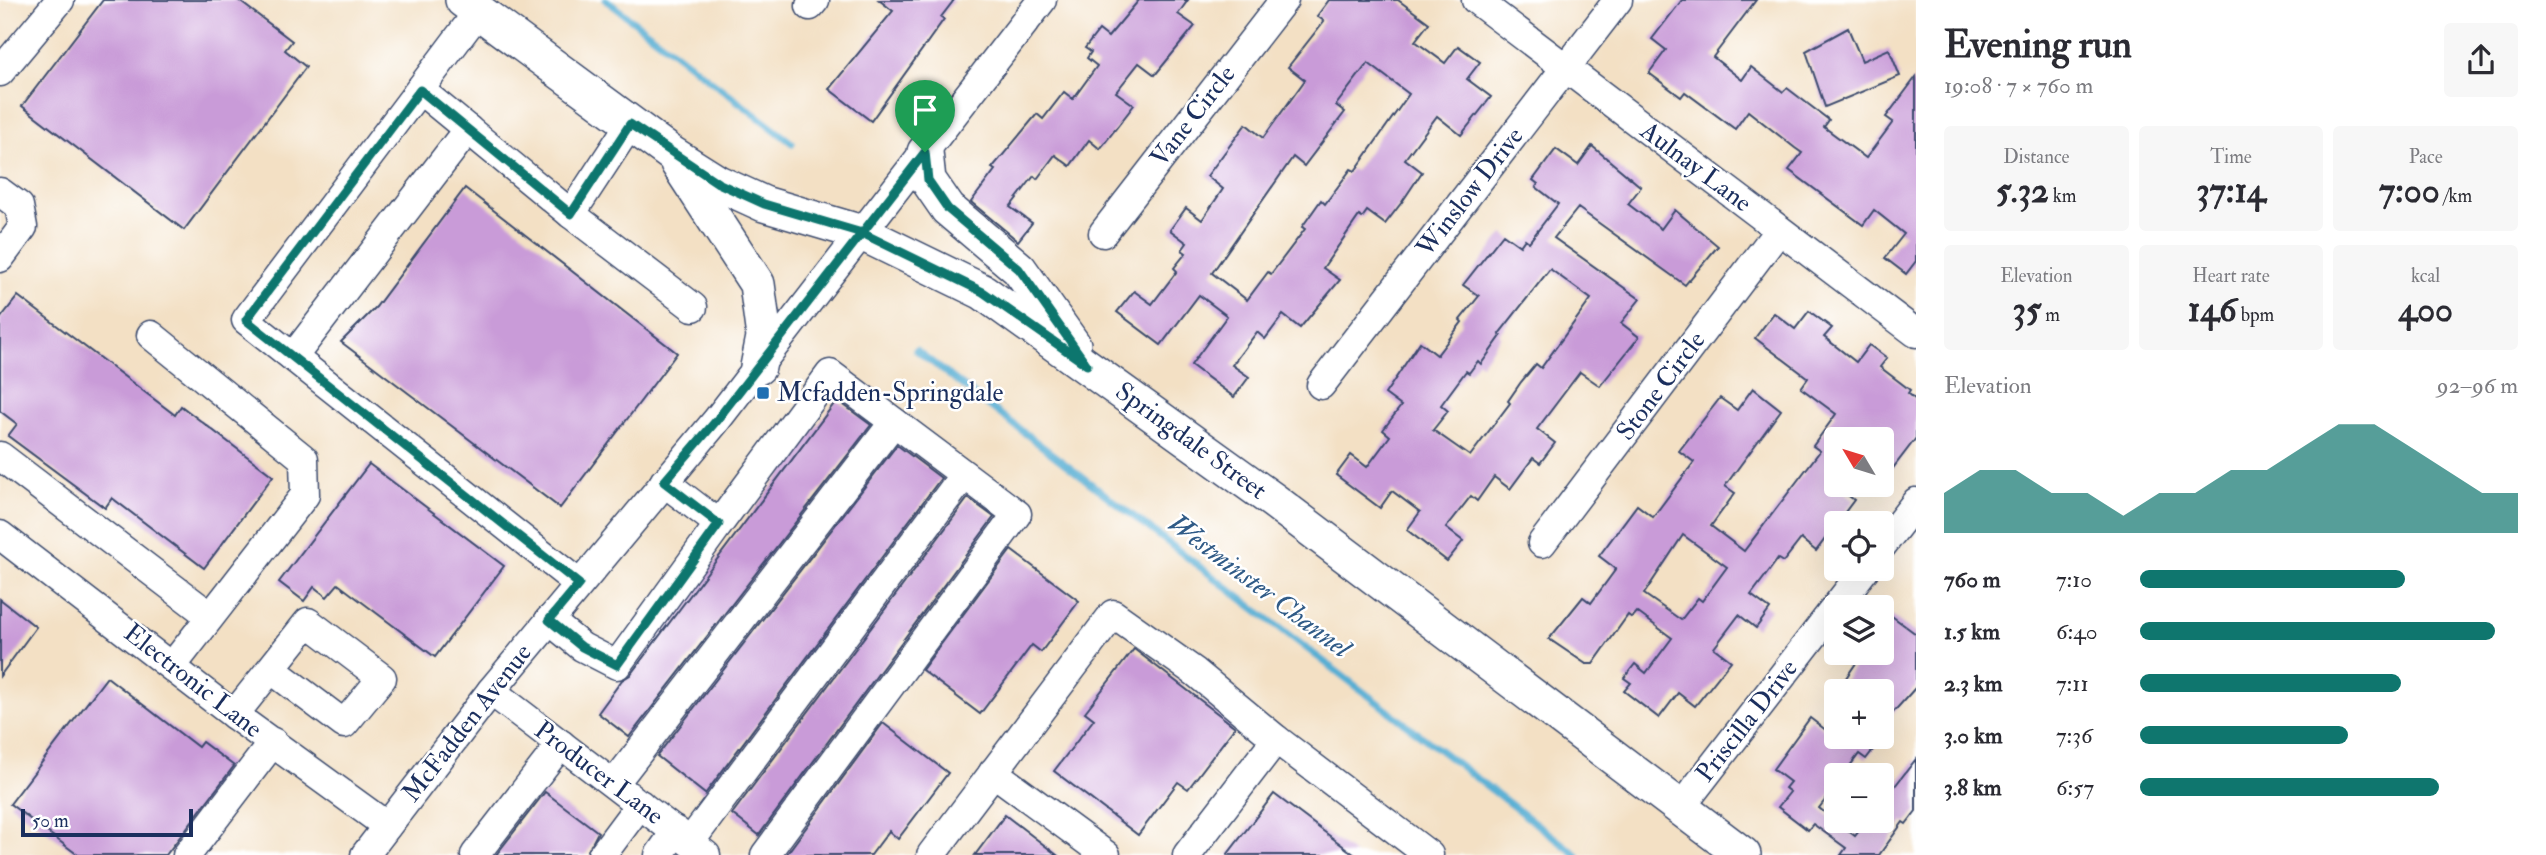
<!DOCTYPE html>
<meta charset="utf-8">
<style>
:root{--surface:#fff;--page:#f7f7f7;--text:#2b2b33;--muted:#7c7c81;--accent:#0f766e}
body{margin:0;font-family:"IM FELL Double Pica",serif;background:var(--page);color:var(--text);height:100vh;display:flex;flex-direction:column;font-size:26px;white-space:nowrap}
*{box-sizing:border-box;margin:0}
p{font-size:23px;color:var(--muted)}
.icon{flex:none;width:38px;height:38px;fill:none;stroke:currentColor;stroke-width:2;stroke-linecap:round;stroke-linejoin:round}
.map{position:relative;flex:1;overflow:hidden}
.drawer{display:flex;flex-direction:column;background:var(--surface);width:630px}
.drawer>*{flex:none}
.needle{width:46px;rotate:308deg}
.controls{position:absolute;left:1824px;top:427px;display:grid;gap:14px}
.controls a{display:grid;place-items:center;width:70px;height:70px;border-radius:7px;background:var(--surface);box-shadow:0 7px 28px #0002;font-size:35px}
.scale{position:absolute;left:21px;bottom:18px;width:172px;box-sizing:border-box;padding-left:7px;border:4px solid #1b2f5e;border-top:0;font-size:19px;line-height:24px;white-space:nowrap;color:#1b2f5e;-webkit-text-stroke:5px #fff;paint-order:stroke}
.pin{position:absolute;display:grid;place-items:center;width:60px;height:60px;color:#fff;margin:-72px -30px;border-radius:50% 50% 50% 0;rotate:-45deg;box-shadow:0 0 7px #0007}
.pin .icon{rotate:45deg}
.round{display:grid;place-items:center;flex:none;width:74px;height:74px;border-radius:7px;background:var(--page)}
.overview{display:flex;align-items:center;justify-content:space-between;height:119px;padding:0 28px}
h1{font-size:38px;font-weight:700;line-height:52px}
.metrics{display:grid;grid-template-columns:repeat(3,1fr);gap:10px;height:119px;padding:7px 28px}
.metrics div{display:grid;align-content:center;border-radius:7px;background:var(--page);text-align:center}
.metrics b{font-size:35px;font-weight:700}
.metrics small{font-size:19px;font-weight:400}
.metrics p{font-size:19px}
.chart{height:196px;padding:14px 28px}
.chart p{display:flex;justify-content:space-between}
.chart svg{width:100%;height:126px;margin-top:7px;fill:var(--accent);opacity:.7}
ul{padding:0 28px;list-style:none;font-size:23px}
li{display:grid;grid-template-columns:112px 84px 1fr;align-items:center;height:52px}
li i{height:18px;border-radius:9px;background:var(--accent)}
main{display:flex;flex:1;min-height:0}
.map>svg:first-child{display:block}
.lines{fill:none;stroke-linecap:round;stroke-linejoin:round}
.stream{stroke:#56aed3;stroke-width:7}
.building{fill:#c99bd8;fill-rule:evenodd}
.minor-casing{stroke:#3b4a6d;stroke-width:31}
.major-casing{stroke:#3b4a6d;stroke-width:38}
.minor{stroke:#fff;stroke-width:28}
.major{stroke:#fff;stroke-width:35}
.route-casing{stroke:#fff;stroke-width:14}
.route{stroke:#0f766e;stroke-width:9}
.poi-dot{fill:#1f6fb2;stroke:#fff;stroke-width:2.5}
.labels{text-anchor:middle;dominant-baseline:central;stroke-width:5;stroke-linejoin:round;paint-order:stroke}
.street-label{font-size:26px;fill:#1b2f5e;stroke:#fff}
.poi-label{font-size:26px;fill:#1b2f5e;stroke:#fff;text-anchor:start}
.water-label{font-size:28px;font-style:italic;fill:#305b87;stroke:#fff}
</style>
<main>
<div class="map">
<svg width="1916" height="855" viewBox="0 0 1916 855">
<rect width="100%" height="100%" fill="#fff"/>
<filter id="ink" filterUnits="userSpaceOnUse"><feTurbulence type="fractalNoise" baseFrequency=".0143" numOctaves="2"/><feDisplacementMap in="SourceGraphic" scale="14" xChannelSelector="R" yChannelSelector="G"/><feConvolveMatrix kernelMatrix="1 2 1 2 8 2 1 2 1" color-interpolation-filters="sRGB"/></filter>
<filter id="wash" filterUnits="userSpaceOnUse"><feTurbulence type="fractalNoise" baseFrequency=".00686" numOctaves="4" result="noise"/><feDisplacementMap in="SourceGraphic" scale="28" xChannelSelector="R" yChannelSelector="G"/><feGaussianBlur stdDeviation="1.57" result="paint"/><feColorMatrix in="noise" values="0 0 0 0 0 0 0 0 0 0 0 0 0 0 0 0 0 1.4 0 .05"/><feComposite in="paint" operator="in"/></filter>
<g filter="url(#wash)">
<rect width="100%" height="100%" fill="#f3e0c4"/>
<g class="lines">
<!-- stream -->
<g class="stream">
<path d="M606 0 792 143"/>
<path d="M916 350 1577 855"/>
</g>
</g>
<g id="blocks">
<!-- building -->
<g class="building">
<path d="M103 0H238L292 41 285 50 306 67 184 230 22 106Z"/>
<path d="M879 0H954L941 17 944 19 871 121 829 89 893 11Z"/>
<path d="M1139 0H1188L1178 14 1195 26 1155 75 1139 63 1116 92 1134 105 1100 149 1089 140 1070 166 1055 155 1037 179 1034 176 1010 207 1032 223 1018 241 971 202 995 170 992 168 1037 114 1043 119 1064 92 1073 99 1097 66 1087 58 1091 52 1085 48 1099 30 1108 37Z"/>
<path d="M1329 0H1398L1429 23 1415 41 1445 63 1458 46 1480 62 1467 79 1491 97 1461 135 1437 116 1405 159 1422 172 1402 202 1385 224 1367 211 1362 218 1359 216 1323 268 1340 280 1300 328 1283 315 1265 339 1257 332 1232 365 1249 377 1234 397 1191 365 1227 316 1199 295 1161 345 1117 312 1134 291 1152 304 1177 271 1174 268 1186 253 1182 250 1187 243 1170 230 1186 208 1202 220 1223 189 1207 176 1246 124 1263 138 1305 80 1288 67 1324 21 1317 16ZM1368 63 1409 94 1355 171 1351 169 1325 204 1321 200 1302 227 1305 229 1271 274 1268 272 1247 300 1212 273 1293 157 1304 166 1345 112 1336 105Z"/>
<path d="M1682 0H1756L1713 57 1742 80 1751 67 1783 92 1787 88 1829 120 1824 127 1866 158 1893 122 1886 117 1916 77V261L1906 274 1885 258 1904 234 1874 210 1863 225 1789 170 1802 153 1795 148 1748 111 1735 129 1685 92 1681 97 1649 73 1666 50 1652 39Z"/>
<path d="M1848 28 1862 61 1889 49 1900 76 1825 107 1806 51Z"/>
<path d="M1592 146 1641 187 1628 204 1661 229 1675 210 1718 246 1685 285 1578 208 1554 238 1640 299 1621 323 1639 337 1600 386 1580 372 1537 429 1555 443 1540 463 1533 458 1510 489 1494 477 1477 501 1471 496 1446 528 1463 541 1447 561 1407 530 1420 512 1392 491 1380 508 1336 475 1351 455 1367 467 1390 436 1383 430 1401 406 1385 394 1420 342 1437 355 1462 322 1460 320 1479 296 1463 285 1503 234 1520 246 1525 239 1529 242 1558 204 1536 187 1538 184 1533 180 1556 149 1578 165ZM1550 269 1591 299 1541 368 1536 364 1521 382 1508 401 1510 403 1470 456 1433 430 1448 411 1441 405 1466 371 1469 373 1478 361 1481 364 1501 336 1499 334Z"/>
<path d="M465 188 677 353 560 508 341 342 376 307Z"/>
<path d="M18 296 175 415 181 406 273 476 204 568 112 498 105 508 8 436 17 424 0 411V319Z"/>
<path d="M1809 311 1832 328 1824 337 1856 362 1869 345 1887 358 1880 367 1910 390 1908 393 1916 400V438L1893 468 1881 459V439H1836V486L1854 500 1816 551 1801 539 1783 562 1778 559 1751 595 1770 609 1756 628 1739 615 1714 648 1731 661 1695 706 1678 693 1659 718 1624 691 1631 683 1624 678 1635 664 1646 673 1672 638 1637 612 1632 618 1628 615 1593 664H1586L1549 639 1583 597 1591 603 1616 569 1599 556 1637 505 1653 517 1694 462 1679 451 1720 398 1737 410 1753 388 1781 410 1725 486 1735 493 1711 526 1744 551 1820 451 1813 446 1836 414 1801 388 1808 378 1755 338 1774 313 1795 329ZM1683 535 1727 567 1702 601 1698 598 1681 620 1644 594Z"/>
<path d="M837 400 871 425 629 737 598 713 622 680 630 675Z"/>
<path d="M897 445 941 478 705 794 657 756Z"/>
<path d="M369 464 504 566 435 657 338 584 327 597 314 587 304 601 279 582Z"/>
<path d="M968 498 994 517 759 835 732 814Z"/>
<path d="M1011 550 1079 601 1041 652 1032 645 980 714 922 670Z"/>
<path d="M0 599 36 627 0 676Z"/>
<path d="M1889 614 1916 634V687L1881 726V691H1837L1863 653H1881V625Z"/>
<path d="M1134 649 1235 727 1188 789 1178 782 1138 835 1054 771 1094 719 1085 712Z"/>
<path d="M107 677 198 747 202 742 234 766 166 855H78L10 804Z"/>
<path d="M1810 718 1835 737H1883L1866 759 1859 754 1843 775H1836V786L1819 808 1855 836 1867 821H1881V804L1916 759V811L1906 824 1903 822 1879 855H1841L1846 848 1813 824 1808 830 1778 807 1790 792 1785 788 1790 782 1773 769Z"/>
<path d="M883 723 948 773 898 839 889 831 871 855H786Z"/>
<path d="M545 792 598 832 586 855H496Z"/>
<path d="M1274 794 1355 855H1227Z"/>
<path d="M1005 815 1057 855H975Z"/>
</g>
</g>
</g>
<g filter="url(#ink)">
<use href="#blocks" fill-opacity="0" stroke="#3b4a6d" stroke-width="2"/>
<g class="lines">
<!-- minor casing -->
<g class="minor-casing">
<g id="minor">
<path d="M1476 0 1916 333"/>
<path d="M810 6 815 0"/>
<path d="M478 12 246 320 579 584"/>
<path d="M0 72 60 0"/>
<path d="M420 90 571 214 693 307"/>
<path d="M0 192 19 206 23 227 0 258"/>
<path d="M571 214 630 124"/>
<path d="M1103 233 1284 0"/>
<path d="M151 335 304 459 305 495 173 665"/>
<path d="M293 357 468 129"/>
<path d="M1321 385 1618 0"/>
<path d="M0 456 210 616"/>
<path d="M719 524 830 374 1017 514 765 855"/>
<path d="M0 535 234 715 387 826"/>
<path d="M1542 543 1779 230"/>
<path d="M1881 547 1916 502"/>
<path d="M549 620 582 647 617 665 719 524 664 482"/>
<path d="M491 691 706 855"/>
<path d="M234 715 308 622 382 678 344 724 271 669"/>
<path d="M1276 739 1429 855"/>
<path d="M993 772 1106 855"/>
<path d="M614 784 894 422"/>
<path d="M1681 807 1865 569"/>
<path d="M690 842 964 475"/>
<path d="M187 855 273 742"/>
<path d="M365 855 491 691 716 421 1042 0"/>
<path d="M475 855 561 744"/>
<path d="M602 855 640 804"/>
<path d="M659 855 676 831"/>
<path d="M931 855 1113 614 1195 672 1276 739 1187 855"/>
</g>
</g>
<!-- major casing -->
<g class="major-casing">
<g id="major">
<path d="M463 0 672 154 718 183 764 204 862 233 983 292 1274 501 1743 855"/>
<path d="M925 152 928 180 948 209 1019 269 1073 345"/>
<path d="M678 163 757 284 764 337 758 367"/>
</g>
</g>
<!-- minor -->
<use href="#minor" class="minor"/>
<!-- major -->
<use href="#major" class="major"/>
</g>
</g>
<g class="lines" filter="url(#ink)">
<!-- route casing -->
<g class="route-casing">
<path id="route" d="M925 152 862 233 764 204 718 183 630 124 571 214 420 90 246 320 579 584 549 620 582 647 617 665 719 524 664 482 716 421 862 233 983 292 1087 365 1019 269 948 209 928 180 925 152"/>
</g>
<!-- route -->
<use href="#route" class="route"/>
</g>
<!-- markers -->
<rect class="poi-dot" x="756" y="386" width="14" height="14" rx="3.5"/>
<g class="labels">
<!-- street labels -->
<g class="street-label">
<text transform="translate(1193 116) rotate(-52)">Vane Circle</text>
<text transform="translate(1696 167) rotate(37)">Aulnay Lane</text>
<text transform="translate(1470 192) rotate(-52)">Winslow Drive</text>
<text transform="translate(1661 386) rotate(-53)">Stone Circle</text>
<text transform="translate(1191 441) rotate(36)">Springdale Street</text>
<text transform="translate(193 681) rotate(38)">Electronic Lane</text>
<text transform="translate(1747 721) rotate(-52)">Priscilla Drive</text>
<text transform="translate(467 723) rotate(-52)">McFadden Avenue</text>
<text transform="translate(599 773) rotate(37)">Producer Lane</text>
</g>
<!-- poi labels -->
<g class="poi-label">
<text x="777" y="393">Mcfadden-Springdale</text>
</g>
<!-- water labels -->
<g class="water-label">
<text transform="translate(1259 586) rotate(37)">Westminster Channel</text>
</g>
</g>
</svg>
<div class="controls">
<a><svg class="needle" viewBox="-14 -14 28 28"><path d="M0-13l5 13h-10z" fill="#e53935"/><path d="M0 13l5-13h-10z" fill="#7c7c81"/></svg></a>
<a><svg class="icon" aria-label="locate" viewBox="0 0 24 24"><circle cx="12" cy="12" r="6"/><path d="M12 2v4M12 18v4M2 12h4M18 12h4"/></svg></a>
<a><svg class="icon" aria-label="layers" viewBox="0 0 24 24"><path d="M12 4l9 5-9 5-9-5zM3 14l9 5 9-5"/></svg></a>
<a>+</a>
<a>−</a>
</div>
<div class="scale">50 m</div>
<div class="pin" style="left:925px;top:152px;background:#1e9e55"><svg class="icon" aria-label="arrive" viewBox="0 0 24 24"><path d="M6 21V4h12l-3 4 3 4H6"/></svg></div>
</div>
<section class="drawer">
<div class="overview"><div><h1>Evening run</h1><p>19:08 · 7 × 760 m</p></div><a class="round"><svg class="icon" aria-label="share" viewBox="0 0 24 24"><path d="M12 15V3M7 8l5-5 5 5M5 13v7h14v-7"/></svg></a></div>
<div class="metrics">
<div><p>Distance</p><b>5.32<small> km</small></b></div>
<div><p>Time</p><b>37:14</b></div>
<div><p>Pace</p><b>7:00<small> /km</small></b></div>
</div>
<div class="metrics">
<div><p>Elevation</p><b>35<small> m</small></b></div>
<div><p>Heart rate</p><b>146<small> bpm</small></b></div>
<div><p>kcal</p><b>400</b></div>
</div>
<div class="chart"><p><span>Elevation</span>92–96 m</p>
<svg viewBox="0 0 160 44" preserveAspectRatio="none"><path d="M0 44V30L10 22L20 22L30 30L40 30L50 38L60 30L70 30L80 22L90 22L100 14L110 6L120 6L130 14L140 22L150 30L160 30V44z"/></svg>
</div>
<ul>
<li><b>760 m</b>7:10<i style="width:70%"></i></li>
<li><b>1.5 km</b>6:40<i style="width:94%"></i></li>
<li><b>2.3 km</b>7:11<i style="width:69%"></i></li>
<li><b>3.0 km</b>7:36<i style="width:55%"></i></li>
<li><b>3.8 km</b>6:57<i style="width:79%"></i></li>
</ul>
</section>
</main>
